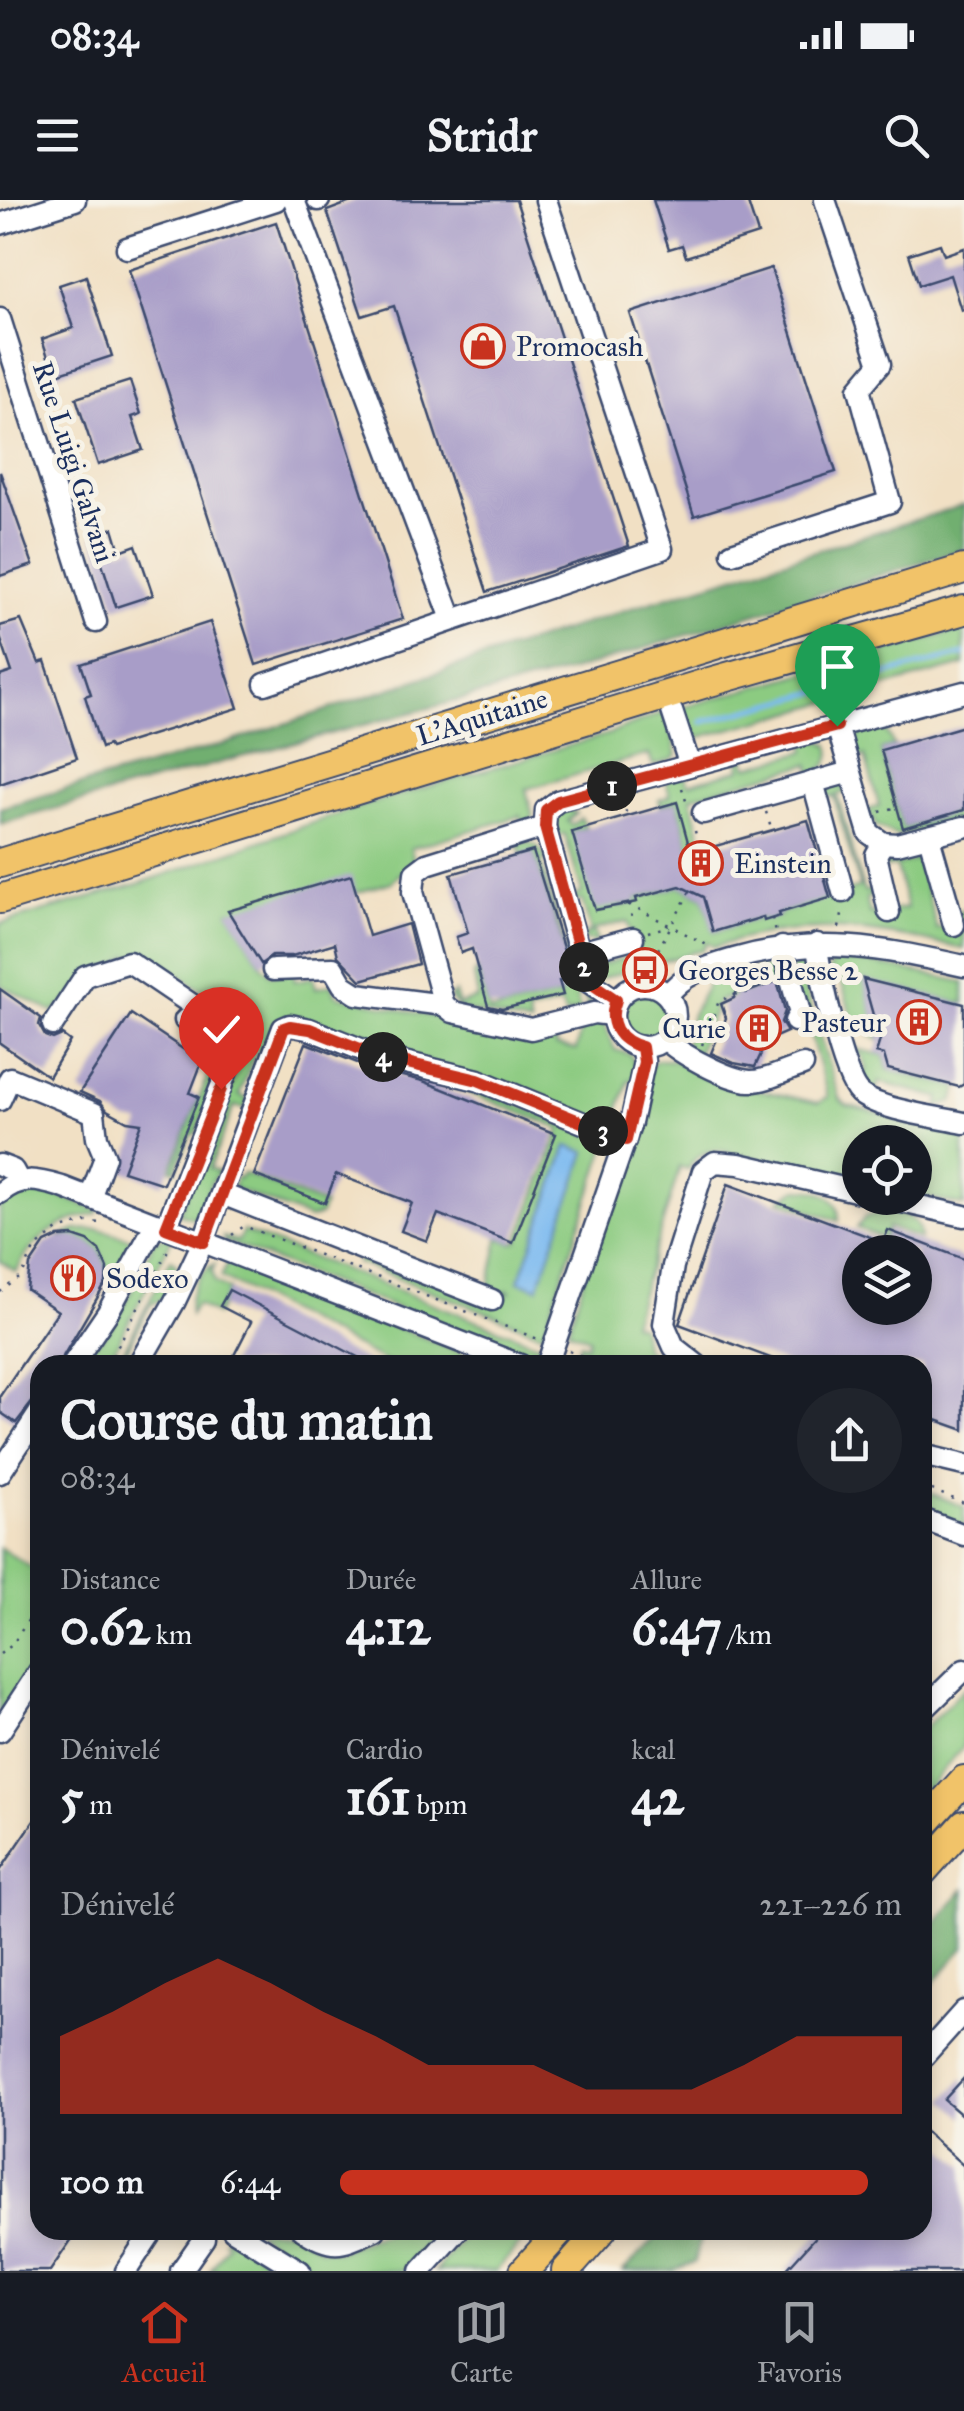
<!DOCTYPE html>
<html lang="fr">
<meta charset="utf-8">
<style>
:root{--surface:#171b24;--page:#20242c;--text:#f1f3f6;--muted:#9ea1a6;--line:#363941;--accent:#c8321e}
body{margin:0;font-family:"IM FELL Great Primer",serif;background:var(--page);color:var(--text);height:100vh;display:flex;flex-direction:column;font-size:38px;white-space:nowrap}
*{box-sizing:border-box;margin:0}
p{font-size:32px;color:var(--muted)}
.icon{flex:none;width:55px;height:55px;fill:none;stroke:currentColor;stroke-width:2;stroke-linecap:round;stroke-linejoin:round}
.map{position:relative;flex:1;overflow:hidden}
.sheet{position:absolute;left:30px;top:1155px;width:902px;height:885px;display:flex;flex-direction:column;background:var(--surface);border-radius:30px;box-shadow:0 5px 15px #0003}
.sheet>*{flex:none}
.buttons{position:absolute;left:842px;top:925px;display:grid;gap:20px}
.buttons a{display:grid;place-items:center;width:90px;height:90px;border-radius:50%;background:var(--surface);box-shadow:0 5px 15px #0003;font-size:50px}
.pin{position:absolute;display:grid;place-items:center;width:85px;height:85px;color:#fff;margin:-102px -42px;border-radius:50% 50% 50% 0;rotate:-45deg;box-shadow:0 0 10px #0007}
.pin .icon{rotate:45deg}
.km{position:absolute;width:50px;height:50px;margin:-25px;border-radius:50%;background:#222;color:#fff;font-size:28px;line-height:50px;text-align:center}
.round{display:grid;place-items:center;flex:none;width:105px;height:105px;border-radius:52px;background:var(--page)}
.summary{display:flex;align-items:center;justify-content:space-between;height:170px;padding:0 30px}
h1{font-size:55px;font-weight:700;line-height:75px}
.stats{display:grid;grid-template-columns:repeat(3,1fr);gap:15px;height:170px;padding:10px 30px}
.stats div{display:grid;align-content:center}
.stats b{font-size:50px;font-weight:700}
.stats small{font-size:28px;font-weight:400}
.stats p{font-size:28px}
.chart{height:280px;padding:20px 30px}
.chart p{display:flex;justify-content:space-between}
.chart svg{width:100%;height:180px;margin-top:10px;fill:var(--accent);opacity:.7}
ul{padding:0 30px;list-style:none;font-size:32px}
li{display:grid;grid-template-columns:160px 120px 1fr;align-items:center;height:75px}
li i{height:25px;border-radius:12px;background:var(--accent)}
.status{display:flex;justify-content:space-between;align-items:center;height:70px;padding:0 50px;background:var(--surface);direction:ltr}
.status svg{height:28px;fill:currentColor}
header{display:flex;justify-content:space-between;align-items:center;height:130px;padding:0 30px;background:var(--surface);font-size:45px;font-weight:700}
.tabs{display:flex;justify-content:space-around;align-items:center;height:140px;border-top:2px solid var(--line);background:var(--surface);font-size:28px;color:var(--muted)}
.tabs a{display:grid;justify-items:center;gap:5px}
.tabs .selected{color:var(--accent)}
.map>svg:first-child{display:block}
.green{fill:#8ccb81;stroke:#547d70;stroke-width:2.5}
.forest{fill:#71af6f;stroke:#466f66;stroke-width:2.5}
.water{fill:#7cbaf0;stroke:#4c74a7;stroke-width:2.5}
.lines{fill:none;stroke-linecap:round;stroke-linejoin:round}
.stream{stroke:#7cbaf0;stroke-width:5}
.building{fill:#a89dc8;fill-rule:evenodd}
.minor-tunnel{stroke:#c6bdb0;stroke-width:20;stroke-dasharray:20 10;stroke-linecap:butt}
.minor-casing{stroke:#3b4a6d;stroke-width:25}
.highway-casing{stroke:#3b4a6d;stroke-width:32}
.path{stroke:#3b4a6d;stroke-width:2.5;stroke-dasharray:2.5 8;stroke-linecap:butt}
.minor{stroke:#fff;stroke-width:20}
.highway{stroke:#f1c369;stroke-width:28}
.route-casing{stroke:#fff;stroke-width:20}
.route{stroke:#c8321e;stroke-width:12}
.labels{text-anchor:middle;dominant-baseline:central;stroke-width:10;stroke-linejoin:round;paint-order:stroke}
.poi-label{font-size:28px;fill:#1b2f5e;stroke:#f7f3e8;text-anchor:start}
.street-label{font-size:28px;fill:#1b2f5e;stroke:#f7f3e8}
</style>
<div class="status"><b>08:34</b><svg viewBox="0 0 49 12"><path d="M0 12V9h3v3zM5 12V6h3v6zM10 12V3h3v9zM15 12V0h3v12zM26 1h20v11H26zM47 4h2v5h-2z"/></svg></div>
<header><svg class="icon" aria-label="menu" viewBox="0 0 24 24"><path d="M4 6h16M4 12h16M4 18h16"/></svg>Stridr<svg class="icon" aria-label="search" viewBox="0 0 24 24"><circle cx="10" cy="10" r="6"/><path d="M15 15l6 6"/></svg></header>
<div class="map">
<svg width="964" height="2071" viewBox="0 0 964 2071">
<rect width="100%" height="100%" fill="#f7f3e8"/>
<filter id="ink" filterUnits="userSpaceOnUse"><feTurbulence type="fractalNoise" baseFrequency=".01" numOctaves="2"/><feDisplacementMap in="SourceGraphic" scale="20" xChannelSelector="R" yChannelSelector="G"/><feConvolveMatrix kernelMatrix="1 2 1 2 8 2 1 2 1" color-interpolation-filters="sRGB"/></filter>
<filter id="wash" filterUnits="userSpaceOnUse"><feTurbulence type="fractalNoise" baseFrequency=".0048" numOctaves="4" result="noise"/><feDisplacementMap in="SourceGraphic" scale="40" xChannelSelector="R" yChannelSelector="G"/><feGaussianBlur stdDeviation="2.25" result="paint"/><feColorMatrix in="noise" values="0 0 0 0 0 0 0 0 0 0 0 0 0 0 0 0 0 1.4 0 .05"/><feComposite in="paint" operator="in"/></filter>
<g filter="url(#wash)">
<rect width="100%" height="100%" fill="#f1e0c4"/>
<!-- green -->
<g class="green">
<path d="M964 429V465L686 541 676 509Z"/>
<path d="M667 511 677 555 671 560 653 566 649 554 526 589 533 617 524 627 520 616 411 648 414 661 392 682 356 693 229 711 261 764 271 775 292 771 295 781 313 777 316 788 332 784 336 795 439 818 441 822 531 839 558 831 556 846 576 850 582 825 597 821 604 823 615 850 630 854 636 867 634 880H629L613 925 296 820 266 852 257 849 239 895 248 899 245 909 234 906 210 968 219 972 211 983 197 1019 179 1014 247 846 258 828 157 760 150 769 129 755 53 812 0 785V724L141 683 355 608 609 534Z"/>
<path d="M878 526 888 534 894 546 881 550 903 628 964 611V619L897 636 876 626 868 610 879 606 865 556 854 558C852 539 860 530 878 526Z"/>
<path d="M817 539 828 544C836 558 825 569 813 575L809 564 691 597 704 649 691 653 677 602 661 606 659 600 670 596 666 581 684 572 688 584 741 569 739 558 744 556 748 567 806 551 804 540Z"/>
<path d="M840 584 848 591 837 595 864 692 875 689 877 694 866 698 870 714 907 708 896 666 885 668 887 658 895 654 899 665 914 660 912 648H922L929 656 918 660 937 729 949 726 958 711 964 710V749C874 729 804 717 714 747L706 742 702 750 596 780 591 766 600 754 604 764 637 754 627 721 594 730 597 742 584 740 582 736 591 732 582 700 572 702 571 697 582 693 565 634 554 637V621L565 608 576 613 568 621 572 625 581 618 586 628 572 632 621 706 636 702V698L680 686 703 697 714 732 763 717 765 720 780 716 779 713 860 687 834 596 822 598 826 588Z"/>
<path d="M517 642C532 641 541 646 546 660L541 662 566 750H571L583 790 592 805 588 809 583 790 564 780 572 777 533 652 521 654Z"/>
<path d="M807 760 813 775 802 779 839 898 846 905 964 935V1006L915 995V942H860V982L718 950C705 951 694 956 689 969L680 967 632 1123 641 1126 644 1147 664 1165H622L578 1148 580 1143 587 1145 589 1138 568 1130 650 866 657 860H675L709 879 818 903 828 897 808 826 798 829 791 762Z"/>
<path d="M832 760 876 764 964 782V804L864 780 880 840 869 835 871 824 852 818 839 774 828 777Z"/>
<path d="M779 764 785 794 778 780 744 792 736 774Z"/>
<path d="M478 770 490 812 562 795 561 786 576 795 581 811 565 815 561 804 528 813 531 825 459 809 450 797 455 793 459 805 478 798 474 775Z"/>
<path d="M727 777 735 795 718 801 697 854 684 848 692 814 709 782Z"/>
<circle cx="644" cy="816" r="23"/>
<path d="M856 849 884 855 888 870 959 887 954 901 938 907 940 898 879 882 875 893 872 892 856 874 867 870 862 854 852 857Z"/>
<path d="M211 868 218 875 196 933 190 936 176 970 171 969Z"/>
<path d="M410 869 472 885 604 941 606 947 543 1134 357 1063 359 1057 499 1097 510 1092 508 1090 498 1095 489 1087 499 1038 512 1043 518 1041 561 929Z"/>
<path d="M243 973 324 1005 320 1015 310 1019 233 988 236 977 240 978Z"/>
<path d="M36 988 98 1010 96 1014C59 1020 33 1038 16 1072L0 1061V1005L16 993Z"/>
<path d="M797 989C820 988 840 996 839 1021L780 1000Z"/>
<path d="M884 1011C903 1011 920 1018 920 1039L888 1027 883 1038 857 1028 865 1017Z"/>
<path d="M99 1029 141 1042 114 1082 107 1080C108 1051 87 1033 58 1037L76 1030Z"/>
<path d="M243 1031 544 1146 533 1154 518 1155 224 1041 223 1037 238 1041Z"/>
<path d="M167 1037 172 1039 106 1165H95L96 1162 88 1156 94 1143C117 1135 142 1065 154 1041Z"/>
<path d="M171 1059 177 1065 164 1098 150 1105 119 1165H116Z"/>
<path d="M228 1062 461 1152 470 1165H392L221 1077Z"/>
<path d="M215 1064 212 1071 215 1082 229 1090 216 1115 196 1104 190 1115C186 1097 198 1071 215 1064Z"/>
<path d="M926 1291 964 1307V1326L923 1310V1294Z"/>
<path d="M0 1348 40 1373V1454L0 1513Z"/>
<path d="M964 1488V1546L923 1593V1530Z"/>
<path d="M253 2030H292L321 2049 338 2051 392 2030H422L427 2045 402 2071H318Z"/>
<path d="M470 2030H532L496 2071H435Z"/>
<path d="M227 2037 267 2060 250 2071H210L228 2044 224 2041Z"/>
</g>
<!-- forest -->
<g class="forest">
<path d="M964 305V349L575 470 237 558 1 624 0 608 228 543 637 406Z"/>
<path d="M964 1689V1748L923 1795V1737Z"/>
<path d="M664 2030H709L700 2041 695 2062 672 2071H623Z"/>
</g>
<!-- water -->
<path class="water" d="M567 946 586 952 538 1088 519 1081Z"/>
<g class="lines">
<!-- stream -->
<path class="stream" d="M702 522 964 454"/>
</g>
<g id="blocks">
<!-- building -->
<g class="building">
<path d="M356 0H516L629 346 487 392 394 106 362 116 327 11Z"/>
<path d="M653 0H747L758 34 686 57 682 45 669 49Z"/>
<path d="M276 22 403 419 256 465 129 70Z"/>
<path d="M940 44 944 55 964 48V109L961 110 950 75 919 85 909 54Z"/>
<path d="M771 68 836 272 694 316 630 113Z"/>
<path d="M86 76 112 156 54 175 42 139 73 128 59 85Z"/>
<path d="M130 181 141 214 132 217 143 250 98 265 76 198Z"/>
<path d="M0 272 33 365 0 376Z"/>
<path d="M113 328 120 351 136 345 153 395 116 407 93 335Z"/>
<path d="M21 420 39 463 45 461 77 558 0 584V476L12 472 0 437V426Z"/>
<path d="M210 422 238 508 110 548 108 545 101 548 85 496 91 494 81 464Z"/>
<path d="M964 526V610L903 628 881 550Z"/>
<path d="M677 602 691 653 808 620 830 698 779 713 780 716 764 721 763 717 713 732 703 697 680 686 636 698 637 702 595 710 572 632Z"/>
<path d="M533 651 572 777 559 781 563 795 502 809 488 806 472 749 461 753 456 737 468 733 451 674Z"/>
<path d="M351 675 369 736 408 724 418 764 361 780 338 756 335 743 292 756H272L261 764 228 711Z"/>
<path d="M863 779 964 804V884L959 887 888 869 884 855 876 853 880 840Z"/>
<path d="M777 781 785 811 781 822 787 832 757 845 761 854 755 867 734 863 711 853 726 818 721 804 734 798 738 789 746 793Z"/>
<path d="M0 789 41 818 39 825 45 836 53 839 62 835 70 841 49 877 0 843Z"/>
<path d="M131 814 202 862 190 893 199 897 163 984 123 971 141 923 127 921 107 910 100 901 80 892Z"/>
<path d="M306 843 373 869 423 881 556 934 513 1043 438 1014 427 1041 401 1031 412 1003 336 974 325 1003 254 975Z"/>
<path d="M728 984 883 1042 888 1030 964 1059V1230L922 1215V1165H789L679 1124ZM860 1052H915V1108H860Z"/>
<path d="M73 1036 88 1041 99 1050 107 1068 106 1083 58 1165H40V1192L16 1223 0 1212V1196L58 1111 27 1090 30 1065 45 1043 58 1037Z"/>
<path d="M229 1090 260 1106 373 1165H229L251 1122 220 1106Z"/>
<path d="M40 1612V2030H78L50 2071H0V1671Z"/>
<path d="M964 1878V1917L944 1900Z"/>
<path d="M922 1929 964 1966V2071H785L822 2030H922Z"/>
</g>
</g>
</g>
<g filter="url(#ink)">
<use href="#blocks" fill-opacity="0" stroke="#3b4a6d" stroke-width="2.5"/>
<g class="lines">
<!-- minor-tunnel -->
<path class="minor-tunnel" d="M652 446 670 505"/>
<!-- minor casing -->
<g class="minor-casing">
<g id="minor">
<path d="M294 0 452 419"/>
<path d="M318 0H319"/>
<path d="M0 24 75 0"/>
<path d="M127 48 276 0"/>
<path d="M0 119 96 422"/>
<path d="M732 353 890 302 859 189 880 164 825 0"/>
<path d="M265 484 662 349 546 0"/>
<path d="M672 511 689 563"/>
<path d="M837 526 869 633 883 643 897 644 964 627"/>
<path d="M813 582 843 692"/>
<path d="M703 613 850 572"/>
<path d="M545 627 427 664 415 673 413 692 444 805 453 812 531 829 594 813 612 815"/>
<path d="M929 637 954 725"/>
<path d="M883 643 876 655 889 712"/>
<path d="M817 744C819 770 842 877 859 893 879 910 937 917 964 923"/>
<path d="M782 747 800 813 795 821"/>
<path d="M580 752 633 738"/>
<path d="M273 770 333 768 343 785 357 794 444 805"/>
<circle cx="644" cy="816" r="31"/>
<path d="M668 795C684 773 707 767 734 759 817 735 882 748 964 766"/>
<path d="M616 800 587 781 545 627 546 610 558 601 964 492"/>
<path d="M185 820 234 853"/>
<path d="M53 825 85 776 129 762 243 839 234 853 166 1028"/>
<path d="M665 839C680 854 728 880 750 881 765 882 787 870 803 865"/>
<path d="M0 900 10 878 94 913 97 938 105 957 90 998"/>
<path d="M0 965 13 970 19 981"/>
<path d="M0 993C21 975 38 980 62 987L520 1165"/>
<path d="M222 994 492 1100"/>
<path d="M884 998 964 1016"/>
<path d="M72 1165 108 1112 156 1023"/>
<path d="M138 1165 175 1101 203 1042 283 828 290 825 309 829 378 856 478 880 625 940"/>
<path d="M547 1165 631 923 644 862 642 847"/>
<path d="M697 1165 674 1147 664 1124 673 1066 703 971 715 962 739 964 860 992"/>
<path d="M922 1255 964 1265"/>
<path d="M0 1273 40 1212"/>
<path d="M922 1319 964 1335"/>
<path d="M922 1511 964 1470"/>
<path d="M0 1531 40 1470"/>
<path d="M922 1858 964 1811"/>
<path d="M233 2030 300 2071"/>
<path d="M303 2030C334 2051 343 2044 375 2030"/>
<path d="M126 2071 153 2030"/>
<path d="M181 2071 204 2038"/>
<path d="M421 2071 458 2030"/>
</g>
</g>
<!-- highway casing -->
<g class="highway-casing">
<g id="highway">
<path d="M0 663 964 369"/>
<path d="M0 699 706 483 964 410"/>
<path d="M922 1626 964 1580"/>
<path d="M922 1672 964 1625"/>
<path d="M524 2071 561 2030"/>
<path d="M566 2071 602 2030"/>
</g>
</g>
<!-- path -->
<g class="path">
<path d="M682 588 687 604"/>
<path d="M623 600 627 616"/>
<path d="M766 612 772 630"/>
<path d="M880 612 897 607"/>
<path d="M695 631 700 650"/>
<path d="M629 704 707 745 709 749"/>
<path d="M629 704 632 719"/>
<path d="M772 718 776 732"/>
<path d="M839 728 843 711"/>
<path d="M648 732 669 726"/>
<path d="M648 768 690 691"/>
<path d="M732 777 739 793"/>
<path d="M702 845 719 801 739 793"/>
<path d="M232 1035 244 1026 538 1139"/>
<path d="M0 1092 22 1076 34 1049 58 1030 86 1022 102 1023"/>
<path d="M569 1151 605 1165"/>
<path d="M108 1165 168 1050"/>
<path d="M922 1286 964 1303"/>
<path d="M0 1454 12 1445 40 1402"/>
</g>
<!-- minor -->
<use href="#minor" class="minor"/>
<!-- highway -->
<use href="#highway" class="highway"/>
</g>
</g>
<g class="lines" filter="url(#ink)">
<!-- route casing -->
<g class="route-casing">
<path id="route" d="M221 889 166 1028 204 1042 284 828 290 826 310 829 378 856 478 880 626 940 644 862 642 847C618 841 607 823 616 800L588 781 545 627 546 610 558 601 837 526"/>
</g>
<!-- route -->
<use href="#route" class="route"/>
</g>
<!-- icons -->
<defs>
<g id="shop-ring" transform="scale(2.25)"><circle r="9.5" fill="#f7f3e8" stroke="#c8321e" stroke-width="1.5"/><path d="M-5-2.5h2.3a2.7 3.5 0 0 1 5.4 0H5L5.5 6h-11ZM-1.5-2.5h3a1.5 2.3 0 0 0-3 0Z" fill="#c8321e"/></g>
<g id="building-ring" transform="scale(2.25)"><circle r="9.5" fill="#f7f3e8" stroke="#c8321e" stroke-width="1.5"/><path d="M-4-6H4V6H1V3H-1V6H-4ZM-2.5-4.3h1.7v1.8h-1.7ZM.8-4.3h1.7v1.8H.8ZM-2.5-1h1.7V.8h-1.7ZM.8-1h1.7V.8H.8Z" fill="#c8321e"/></g>
<g id="bus-ring" transform="scale(2.25)"><circle r="9.5" fill="#f7f3e8" stroke="#c8321e" stroke-width="1.5"/><path d="M-5-6H5V4H4V6H2V4H-2V6H-4V4H-5ZM-3.5-4V0h7V-4ZM-3.5 1.2v1.5H-2V1.2ZM2 1.2v1.5H3.5V1.2Z" fill="#c8321e"/></g>
<g id="restaurant-ring" transform="scale(2.25)"><circle r="9.5" fill="#f7f3e8" stroke="#c8321e" stroke-width="1.5"/><path d="M-5-6h1v4h1v-4h1v4h1v-4h1v5L-1.5 .5V6h-2V.5L-5-1ZM5-6V6H3V1.5H1.5Q1.5-4 5-6Z" fill="#c8321e"/></g>
</defs>
<g fill-rule="evenodd">
<use href="#shop-ring" x="483" y="146"/>
<use href="#building-ring" x="701" y="663"/>
<use href="#bus-ring" x="645" y="770"/>
<use href="#building-ring" x="919" y="822"/>
<use href="#building-ring" x="759" y="828"/>
<use href="#restaurant-ring" x="73" y="1078"/>
</g>
<g class="labels">
<!-- poi labels -->
<g class="poi-label">
<text x="516" y="146">Promocash</text>
<text x="734" y="663">Einstein</text>
<text x="678" y="770">Georges Besse 2</text>
<text x="886" y="822" text-anchor="end">Pasteur</text>
<text x="726" y="828" text-anchor="end">Curie</text>
<text x="106" y="1078">Sodexo</text>
</g>
<!-- street labels -->
<g class="street-label">
<text transform="translate(74 262) rotate(72)">Rue Luigi Galvani</text>
<text transform="translate(482 517) rotate(-17)">L'Aquitaine</text>
</g>
</g>
</svg>
<div class="buttons">
<a><svg class="icon" aria-label="locate" viewBox="0 0 24 24"><circle cx="12" cy="12" r="6"/><path d="M12 2v4M12 18v4M2 12h4M18 12h4"/></svg></a>
<a><svg class="icon" aria-label="layers" viewBox="0 0 24 24"><path d="M12 4l9 5-9 5-9-5zM3 14l9 5 9-5"/></svg></a>
</div>
<div class="pin" style="left:837px;top:526px;background:#1e9e55"><svg class="icon" aria-label="arrive" viewBox="0 0 24 24"><path d="M6 21V4h12l-3 4 3 4H6"/></svg></div>
<div class="pin" style="left:221px;top:889px;background:#d93025"><svg class="icon" aria-label="check" viewBox="0 0 24 24"><path d="M5 12l5 5 9-10"/></svg></div>
<b class="km" style="left:612px;top:586px">1</b>
<b class="km" style="left:584px;top:767px">2</b>
<b class="km" style="left:603px;top:931px">3</b>
<b class="km" style="left:383px;top:857px">4</b>
<section class="sheet">
<div class="summary"><div><h1>Course du matin</h1><p>08:34</p></div><a class="round"><svg class="icon" aria-label="share" viewBox="0 0 24 24"><path d="M12 15V3M7 8l5-5 5 5M5 13v7h14v-7"/></svg></a></div>
<div class="stats">
<div><p>Distance</p><b>0.62<small> km</small></b></div>
<div><p>Durée</p><b>4:12</b></div>
<div><p>Allure</p><b>6:47<small> /km</small></b></div>
</div>
<div class="stats">
<div><p>Dénivelé</p><b>5<small> m</small></b></div>
<div><p>Cardio</p><b>161<small> bpm</small></b></div>
<div><p>kcal</p><b>42</b></div>
</div>
<div class="chart"><p><span>Dénivelé</span>221–226 m</p>
<svg viewBox="0 0 160 44" preserveAspectRatio="none"><path d="M0 44V25L10 19L20 12L30 6L40 12L50 19L60 25L70 32L80 32L90 32L100 38L110 38L120 38L130 32L140 25L150 25L160 25V44z"/></svg>
</div>
<ul>
<li><b>100 m</b>6:44<i style="width:94%"></i></li>
</ul>
</section>
</div>
<nav class="tabs">
<a class="selected"><svg class="icon" aria-label="home" viewBox="0 0 24 24"><path d="M3 11l9-7 9 7M6 9v11h12V9"/></svg>Accueil</a>
<a><svg class="icon" aria-label="map" viewBox="0 0 24 24"><path d="M3 6l6-2 6 2 6-2v14l-6 2-6-2-6 2zM9 4v14M15 6v14"/></svg>Carte</a>
<a><svg class="icon" aria-label="saved" viewBox="0 0 24 24"><path d="M7 4h10v16l-5-4-5 4z"/></svg>Favoris</a>
</nav>
